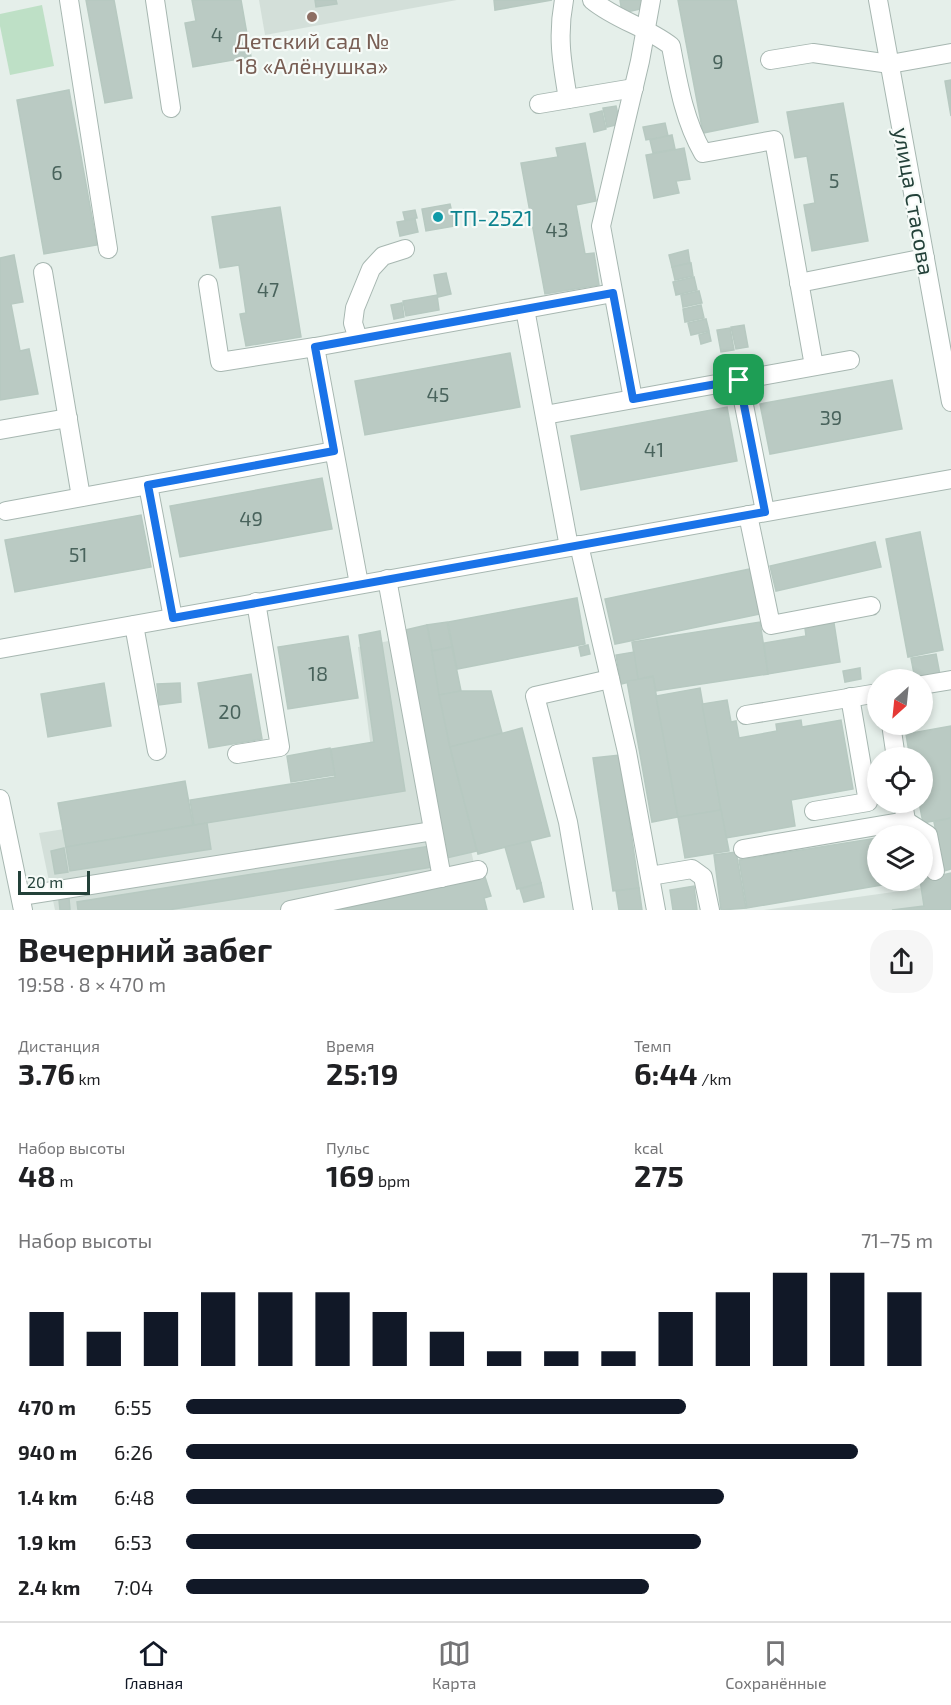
<!DOCTYPE html>
<html lang="ru">
<meta charset="utf-8">
<style>
:root{--surface:#fff;--page:#f6f6f6;--text:#202124;--muted:#757577;--line:#e0e0e0;--accent:#111827}
body{margin:0;font-family:"Exo 2",sans-serif;background:var(--page);color:var(--text);height:100vh;display:flex;flex-direction:column;font-size:22px;white-space:nowrap}
*{box-sizing:border-box;margin:0}
p{font-size:20px;color:var(--muted)}
.icon{flex:none;width:33px;height:33px;fill:none;stroke:currentColor;stroke-width:2;stroke-linecap:round;stroke-linejoin:round}
.map{position:relative;height:910px;overflow:hidden}
.drawer{display:flex;flex-direction:column;background:var(--surface);flex:1}
.drawer>*{flex:none}
.needle{width:39px;rotate:207deg}
.tools{position:absolute;left:867px;top:669px;display:grid;gap:12px}
.tools a{display:grid;place-items:center;width:66px;height:66px;border-radius:50%;background:var(--surface);box-shadow:0 3px 9px #0003;font-size:30px}
.scale{position:absolute;left:18px;bottom:15px;width:72px;box-sizing:border-box;padding-left:6px;border:3px solid #234139;border-top:0;font-size:16px;line-height:21px;white-space:nowrap;color:#234139;-webkit-text-stroke:4px #f6fbf8;paint-order:stroke}
.pin{position:absolute;display:grid;place-items:center;width:51px;height:51px;color:#fff;margin:-26px;border-radius:12px;box-shadow:0 3px 9px #0006}
.round{display:grid;place-items:center;flex:none;width:63px;height:63px;border-radius:24px;background:var(--page)}
.summary{display:flex;align-items:center;justify-content:space-between;height:102px;padding:0 18px}
h1{font-size:33px;font-weight:700;line-height:45px}
.metrics{display:grid;grid-template-columns:repeat(3,1fr);gap:9px;height:102px;padding:6px 18px}
.metrics div{display:grid;align-content:center}
.metrics b{font-size:30px;font-weight:700}
.metrics small{font-size:16px;font-weight:400}
.metrics p{font-size:16px}
.chart{height:168px;padding:12px 18px}
.chart p{display:flex;justify-content:space-between}
.chart svg{width:100%;height:108px;margin-top:6px;stroke:var(--accent);stroke-width:6}
ul{padding:0 18px;list-style:none;font-size:20px}
li{display:grid;grid-template-columns:96px 72px 1fr;align-items:center;height:45px}
li i{height:15px;border-radius:8px;background:var(--accent)}
.tabs{display:flex;justify-content:space-around;align-items:center;height:84px;border-top:2px solid var(--line);background:var(--surface);font-size:16px;color:var(--muted)}
.tabs a{display:grid;justify-items:center;gap:3px}
.tabs .active{color:var(--accent)}
.map>svg:first-child{display:block}
.built{fill:#d3dfd9}
.green{fill:#bee0c6}
.building{fill:#bacac3;stroke:#b7c9c1;stroke-width:1.5}
.lines{fill:none;stroke-linecap:round;stroke-linejoin:round}
.minor-casing{stroke:#a7b7b1;stroke-width:20}
.minor{stroke:#fff;stroke-width:18}
.route-casing{stroke:#fff;stroke-width:12}
.route{stroke:#1a73e8;stroke-width:8}
.education-dot{fill:#8d6e63;stroke:#f6fbf8;stroke-width:2}
.culture-dot{fill:#0f9aa8;stroke:#f6fbf8;stroke-width:2}
.labels{text-anchor:middle;dominant-baseline:central;stroke-width:4.5;stroke-linejoin:round;paint-order:stroke}
.number-label{font-size:20px;fill:#49635c}
.education-label{font-size:22px;fill:#785e54;stroke:#f6fbf8}
.street-label{font-size:22px;fill:#234139;stroke:#f6fbf8}
.culture-label{font-size:22px;fill:#0d838f;stroke:#f6fbf8;text-anchor:start}
</style>
<div class="map">
<svg width="951" height="910" viewBox="0 0 951 910">
<rect width="100%" height="100%" fill="#e5efea"/>
<!-- built -->
<g class="built">
<path d="M259 0H457L265 35Z"/>
<path d="M424 634 484 910H55L39 833 375 780 358 647Z"/>
<path d="M951 884V910H764Z"/>
</g>
<!-- green -->
<path class="green" d="M42 5 54 66 10 75 0 26V14Z"/>
<!-- building -->
<g class="building">
<path d="M86 0H114L132 98 105 103Z"/>
<path d="M192 0H241L251 57 193 67 185 23 196 21Z"/>
<path d="M315 0H336L337 4 316 7Z"/>
<path d="M494 0H552L495 10Z"/>
<path d="M620 0H643L645 8 622 13Z"/>
<path d="M678 0H736L758 122 703 133Z"/>
<path d="M951 80V116L945 81Z"/>
<path d="M69 90 97 245 44 254 17 100Z"/>
<path d="M843 103 868 241 812 251 804 205 815 203 807 156 795 158 787 112Z"/>
<path d="M616 106 620 124 607 127 603 108Z"/>
<path d="M602 111 606 129 594 132 590 114Z"/>
<path d="M665 123 668 136 646 140 643 127Z"/>
<path d="M672 135 675 149 653 153 650 140Z"/>
<path d="M585 143 596 201 576 205 585 254 594 253 599 285 545 294 521 163 558 157 556 148Z"/>
<path d="M684 148 690 179 676 181 679 193 654 198 646 155Z"/>
<path d="M450 204 455 226 426 231 422 209Z"/>
<path d="M280 207 301 337 246 346 240 314 246 313 239 265 220 268 212 217Z"/>
<path d="M415 210 417 218 405 220 403 212Z"/>
<path d="M415 219 418 232 400 236 397 222Z"/>
<path d="M688 250 690 263 672 267 669 255Z"/>
<path d="M14 255 23 302 11 304 20 351 29 349 38 394 0 400V258Z"/>
<path d="M691 263 693 276 675 280 672 267Z"/>
<path d="M446 273 451 294 438 297 434 275Z"/>
<path d="M694 277 697 290 676 295 673 282Z"/>
<path d="M699 291 702 303 683 307 681 295Z"/>
<path d="M437 295 439 310 406 316 403 301Z"/>
<path d="M402 303 404 317 394 319 391 305Z"/>
<path d="M701 305 704 318 685 322 683 309Z"/>
<path d="M706 319 709 331 691 335 688 323Z"/>
<path d="M744 325 748 347 736 349 731 327Z"/>
<path d="M730 328 734 350 721 352 717 330Z"/>
<path d="M709 332 711 341 701 344 699 335Z"/>
<path d="M510 353 520 407 365 435 355 381Z"/>
<path d="M892 380 902 429 770 454 760 404Z"/>
<path d="M727 407 737 461 581 490 571 436Z"/>
<path d="M322 478 332 529 180 557 170 506Z"/>
<path d="M141 515 151 567 15 592 5 540Z"/>
<path d="M920 532 943 650 908 657 886 539Z"/>
<path d="M875 542 881 567 776 591 770 566Z"/>
<path d="M750 569 760 614 615 644 605 599Z"/>
<path d="M577 598 585 644 457 669 448 622Z"/>
<path d="M447 622 452 647 432 651 427 625Z"/>
<path d="M760 622 768 674 656 691 653 676 638 679 632 642Z"/>
<path d="M834 623 840 662 768 674 764 643 806 636 805 628Z"/>
<path d="M427 625 450 747 477 851 446 858 405 630Z"/>
<path d="M380 631 405 791 194 825 190 800 335 777 331 749 374 742 359 635Z"/>
<path d="M348 636 358 698 288 709 278 647Z"/>
<path d="M588 645 590 654 581 656 579 647Z"/>
<path d="M452 647 461 691 439 695 432 651Z"/>
<path d="M634 652 638 680 621 684 616 655Z"/>
<path d="M936 654 940 675 915 679 911 658Z"/>
<path d="M860 668 861 679 845 682 843 671Z"/>
<path d="M251 674 262 739 209 748 198 683Z"/>
<path d="M653 677 678 817 652 822 627 681Z"/>
<path d="M104 683 111 726 48 737 41 694Z"/>
<path d="M180 683 181 702 159 705 157 684Z"/>
<path d="M700 688 721 810 678 817 656 696Z"/>
<path d="M461 691H491L502 733 450 747 439 695Z"/>
<path d="M727 700 731 722 736 721 739 738 777 731 776 724 801 720 802 727 841 720 853 789 791 800 795 826 726 838 702 704Z"/>
<path d="M951 726V818L923 823 919 802H922V758H910L906 734Z"/>
<path d="M522 728 550 836 478 854 450 747Z"/>
<path d="M330 748 335 775 291 782 287 756Z"/>
<path d="M620 755 639 888 613 891 593 758Z"/>
<path d="M185 781 193 825 66 847 58 803Z"/>
<path d="M721 810 729 851 685 858 678 817Z"/>
<path d="M951 818V869L944 871 934 822Z"/>
<path d="M207 823 211 849 70 871 66 847Z"/>
<path d="M878 838V880H911L747 908 739 860Z"/>
<path d="M530 841 541 883 517 889 505 847Z"/>
<path d="M430 846 433 867 168 910H78L77 902Z"/>
<path d="M64 848 68 872 55 874 51 851Z"/>
<path d="M736 852 746 908 721 910 714 855Z"/>
<path d="M951 873V910H892L924 906 920 880Z"/>
<path d="M485 877 491 896 484 898 487 910H337Z"/>
<path d="M541 883 544 897 524 902 520 889Z"/>
<path d="M694 886 697 910H673L670 890Z"/>
<path d="M639 888 642 910H619L616 891Z"/>
<path d="M69 898 70 910H60L59 900Z"/>
</g>
<g class="lines">
<!-- minor casing -->
<g class="minor-casing">
<g id="minor">
<path d="M69 0 108 249"/>
<path d="M155 0 171 108"/>
<path d="M564 0C557 37 562 63 568 99"/>
<path d="M592 0C616 20 647 27 671 46 678 83 684 120 703 153L774 140 814 366"/>
<path d="M878 0 951 402"/>
<path d="M770 60 813 53 890 64 951 53"/>
<path d="M539 104 634 88"/>
<path d="M43 272 81 497"/>
<path d="M799 283 925 258"/>
<path d="M208 284 220 362 315 347 359 584"/>
<path d="M525 309 569 547"/>
<path d="M358 339 353 323 355 308 371 269 383 256 405 249"/>
<path d="M315 347 613 293"/>
<path d="M739 380 765 511"/>
<path d="M633 399 601 226 640 61 651 0"/>
<path d="M545 415 850 360"/>
<path d="M0 430 68 418"/>
<path d="M148 485 173 618"/>
<path d="M6 511 334 451"/>
<path d="M748 515 771 625 871 606"/>
<path d="M579 545 627 752 656 910"/>
<path d="M387 579 442 878"/>
<path d="M134 625 157 751"/>
<path d="M0 649 951 479"/>
<path d="M922 685 951 680"/>
<path d="M746 715 878 693"/>
<path d="M891 724 896 758"/>
<path d="M237 754 280 747 256 602"/>
<path d="M0 799 23 910"/>
<path d="M814 811 868 802 850 697"/>
<path d="M906 821 928 835 935 871"/>
<path d="M743 849 906 821 903 802"/>
<path d="M650 876 692 869 703 877 710 910"/>
<path d="M21 896 433 831"/>
<path d="M290 910 478 870"/>
<path d="M583 910 568 822 535 696 610 679"/>
</g>
</g>
<!-- minor -->
<use href="#minor" class="minor"/>
</g>
<g class="lines">
<!-- route casing -->
<g class="route-casing">
<path id="route" d="M613 293 633 399 739 380 765 512 173 618 148 485 334 451 315 347Z"/>
</g>
<!-- route -->
<use href="#route" class="route"/>
</g>
<!-- markers -->
<circle class="education-dot" cx="312" cy="17" r="6"/>
<circle class="culture-dot" cx="438" cy="217" r="6"/>
<g class="labels">
<!-- number labels -->
<g class="number-label">
<text x="217" y="34">4</text>
<text x="718" y="61">9</text>
<text x="57" y="172">6</text>
<text x="834" y="180">5</text>
<text x="557" y="229">43</text>
<text x="268" y="289">47</text>
<text x="438" y="394">45</text>
<text x="831" y="417">39</text>
<text x="654" y="449">41</text>
<text x="251" y="518">49</text>
<text x="78" y="554">51</text>
<text x="318" y="673">18</text>
<text x="230" y="711">20</text>
</g>
<!-- education labels -->
<g class="education-label">
<text x="312" y="40">Детский сад №<tspan x="312" dy="25">18 «Алёнушка»</tspan></text>
</g>
<!-- street labels -->
<g class="street-label">
<text transform="translate(915 201) rotate(80)">улица Стасова</text>
</g>
<!-- culture labels -->
<g class="culture-label">
<text x="450" y="217">ТП-2521</text>
</g>
</g>
</svg>
<div class="tools">
<a><svg class="needle" viewBox="-14 -14 28 28"><path d="M0-13l5 13h-10z" fill="#e53935"/><path d="M0 13l5-13h-10z" fill="#757577"/></svg></a>
<a><svg class="icon" aria-label="locate" viewBox="0 0 24 24"><circle cx="12" cy="12" r="6"/><path d="M12 2v4M12 18v4M2 12h4M18 12h4"/></svg></a>
<a><svg class="icon" aria-label="layers" viewBox="0 0 24 24"><path d="M12 4l9 5-9 5-9-5zM3 14l9 5 9-5"/></svg></a>
</div>
<div class="scale">20 m</div>
<div class="pin" style="left:739px;top:380px;background:#1e9e55"><svg class="icon" aria-label="arrive" viewBox="0 0 24 24"><path d="M6 21V4h12l-3 4 3 4H6"/></svg></div>
</div>
<section class="drawer">
<div class="summary"><div><h1>Вечерний забег</h1><p>19:58 · 8 × 470 m</p></div><a class="round"><svg class="icon" aria-label="share" viewBox="0 0 24 24"><path d="M12 15V3M7 8l5-5 5 5M5 13v7h14v-7"/></svg></a></div>
<div class="metrics">
<div><p>Дистанция</p><b>3.76<small> km</small></b></div>
<div><p>Время</p><b>25:19</b></div>
<div><p>Темп</p><b>6:44<small> /km</small></b></div>
</div>
<div class="metrics">
<div><p>Набор высоты</p><b>48<small> m</small></b></div>
<div><p>Пульс</p><b>169<small> bpm</small></b></div>
<div><p>kcal</p><b>275</b></div>
</div>
<div class="chart"><p><span>Набор высоты</span>71–75 m</p>
<svg viewBox="0 0 160 44" preserveAspectRatio="none"><path d="M5 44V22M15 44V30M25 44V22M35 44V14M45 44V14M55 44V14M65 44V22M75 44V30M85 44V38M95 44V38M105 44V38M115 44V22M125 44V14M135 44V6M145 44V6M155 44V14"/></svg>
</div>
<ul>
<li><b>470 m</b>6:55<i style="width:67%"></i></li>
<li><b>940 m</b>6:26<i style="width:90%"></i></li>
<li><b>1.4 km</b>6:48<i style="width:72%"></i></li>
<li><b>1.9 km</b>6:53<i style="width:69%"></i></li>
<li><b>2.4 km</b>7:04<i style="width:62%"></i></li>
</ul>
</section>
<nav class="tabs">
<a class="active"><svg class="icon" aria-label="home" viewBox="0 0 24 24"><path d="M3 11l9-7 9 7M6 9v11h12V9"/></svg>Главная</a>
<a><svg class="icon" aria-label="map" viewBox="0 0 24 24"><path d="M3 6l6-2 6 2 6-2v14l-6 2-6-2-6 2zM9 4v14M15 6v14"/></svg>Карта</a>
<a><svg class="icon" aria-label="saved" viewBox="0 0 24 24"><path d="M7 4h10v16l-5-4-5 4z"/></svg>Сохранённые</a>
</nav>
